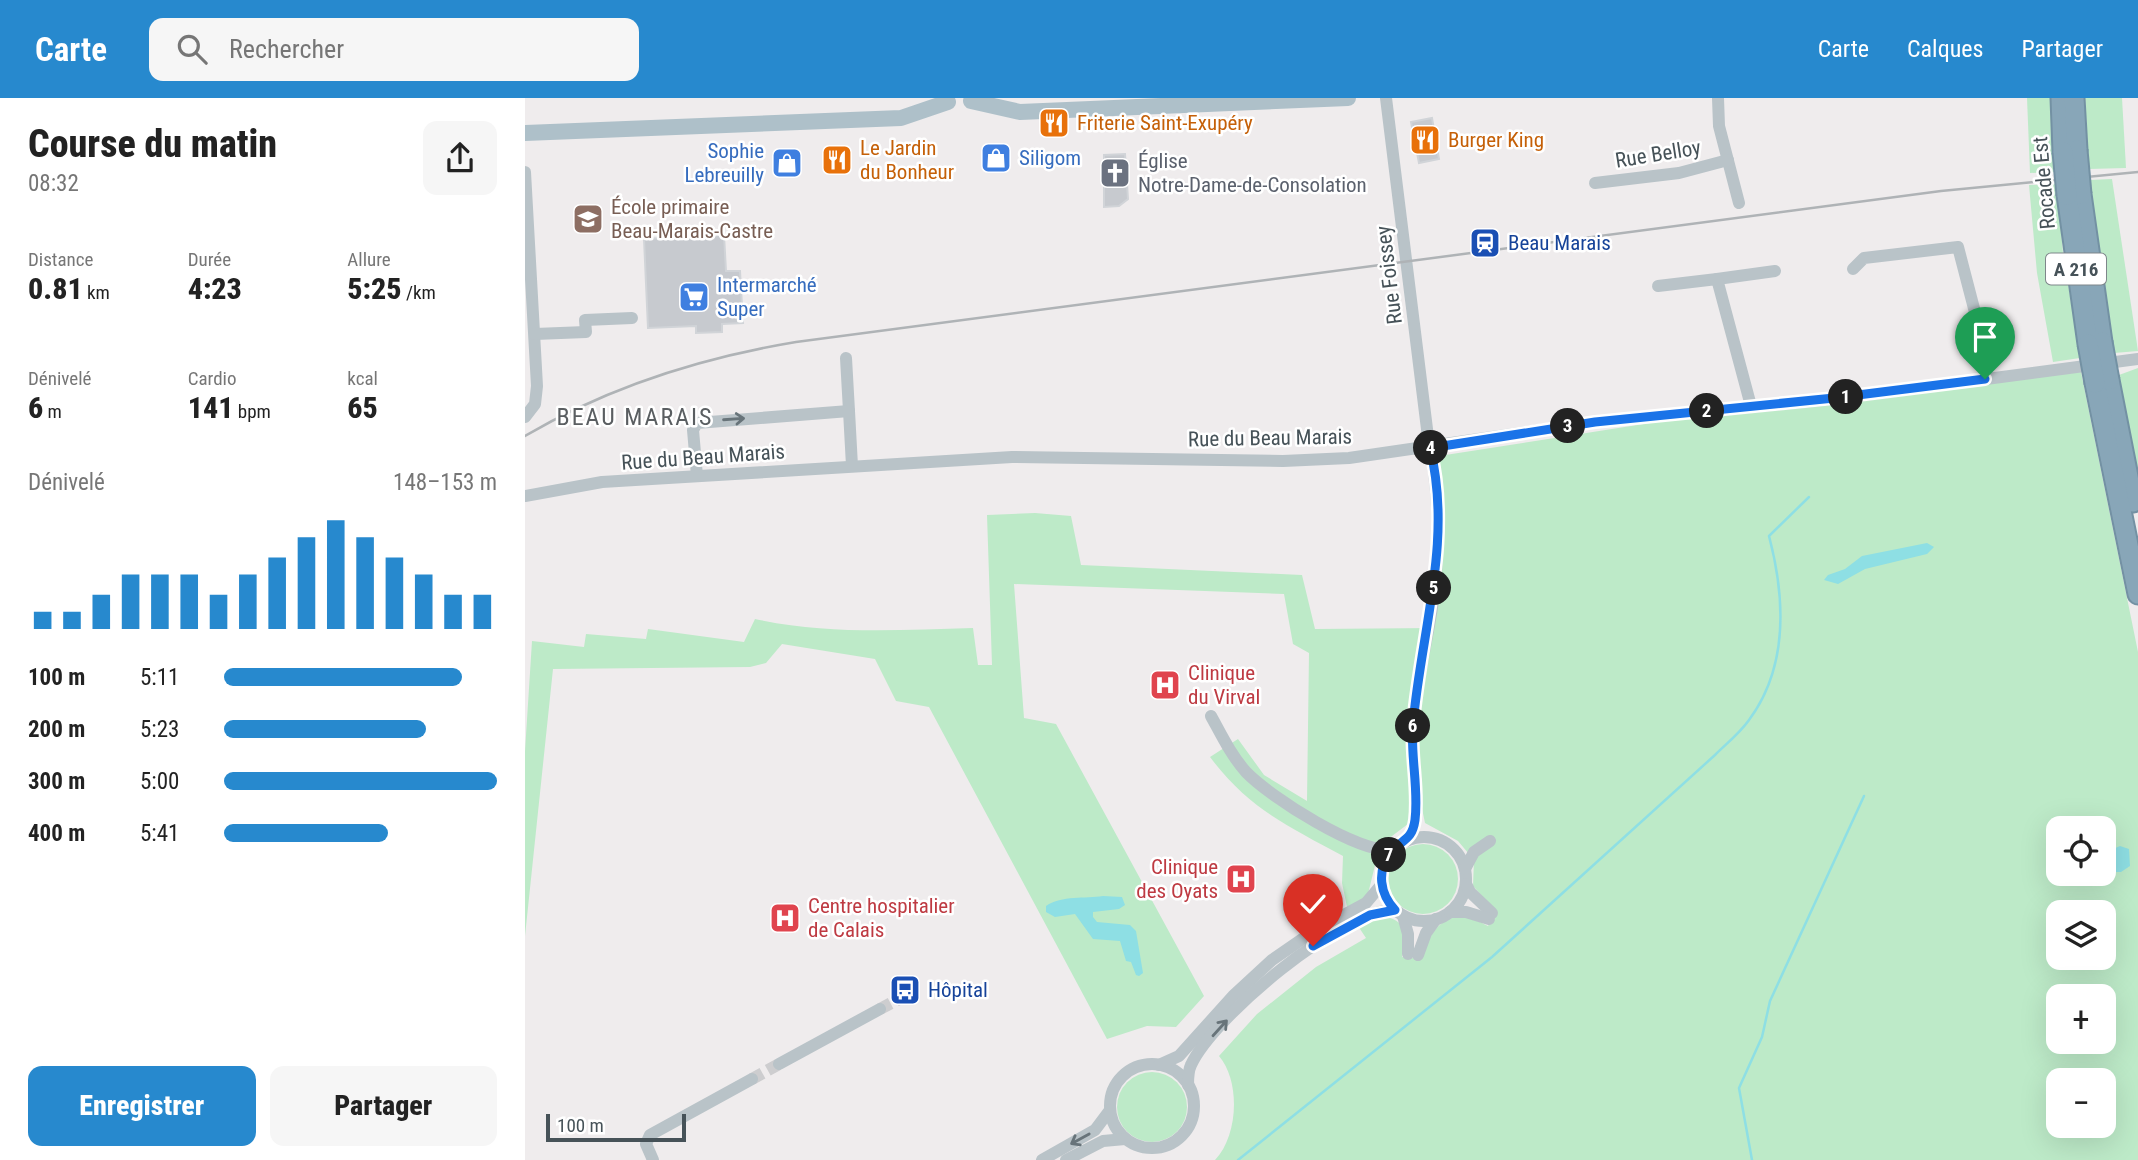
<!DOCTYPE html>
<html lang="fr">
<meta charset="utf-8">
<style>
:root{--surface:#fff;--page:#f6f6f6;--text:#222;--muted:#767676;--accent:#2789ce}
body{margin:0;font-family:"Roboto Condensed",sans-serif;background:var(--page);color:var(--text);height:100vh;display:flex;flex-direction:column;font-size:26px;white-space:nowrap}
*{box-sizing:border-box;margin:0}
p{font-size:23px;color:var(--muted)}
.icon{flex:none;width:38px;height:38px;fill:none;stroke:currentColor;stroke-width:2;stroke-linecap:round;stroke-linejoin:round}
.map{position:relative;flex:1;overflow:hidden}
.panel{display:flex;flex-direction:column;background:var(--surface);width:525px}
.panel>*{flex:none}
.fabs{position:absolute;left:1521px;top:718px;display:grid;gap:14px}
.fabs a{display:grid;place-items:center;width:70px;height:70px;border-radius:14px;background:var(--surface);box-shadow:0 7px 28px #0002;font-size:35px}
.scale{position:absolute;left:21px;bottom:18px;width:140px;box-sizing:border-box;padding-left:7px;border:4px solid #465258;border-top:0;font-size:19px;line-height:24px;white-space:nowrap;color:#465258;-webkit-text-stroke:5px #fff;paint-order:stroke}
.pin{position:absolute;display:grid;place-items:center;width:60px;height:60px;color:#fff;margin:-72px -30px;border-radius:50% 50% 50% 0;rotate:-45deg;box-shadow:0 0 7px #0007}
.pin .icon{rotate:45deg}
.km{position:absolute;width:35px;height:35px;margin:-18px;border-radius:50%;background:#222;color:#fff;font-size:19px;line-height:35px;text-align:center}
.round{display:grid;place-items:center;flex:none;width:74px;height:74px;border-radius:14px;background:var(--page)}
.head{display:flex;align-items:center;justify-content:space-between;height:119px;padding:0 28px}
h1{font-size:38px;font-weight:800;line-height:52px}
.metrics{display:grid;grid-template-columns:repeat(3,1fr);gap:10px;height:119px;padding:7px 28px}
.metrics div{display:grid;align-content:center}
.metrics b{font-size:30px;font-weight:800}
.metrics small{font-size:19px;font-weight:400}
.metrics p{font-size:19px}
.chart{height:196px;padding:14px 28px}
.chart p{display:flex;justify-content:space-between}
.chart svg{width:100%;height:126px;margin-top:7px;stroke:var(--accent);stroke-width:6}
.primary-button{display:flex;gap:14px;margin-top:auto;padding:14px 28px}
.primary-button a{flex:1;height:80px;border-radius:14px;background:var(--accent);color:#fff;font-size:28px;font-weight:800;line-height:80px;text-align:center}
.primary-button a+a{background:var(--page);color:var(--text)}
ul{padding:0 28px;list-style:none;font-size:23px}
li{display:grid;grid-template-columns:112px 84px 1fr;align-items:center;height:52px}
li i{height:18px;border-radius:9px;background:var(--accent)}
header{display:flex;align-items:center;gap:42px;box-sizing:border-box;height:98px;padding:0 35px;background:var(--accent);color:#fff}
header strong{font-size:33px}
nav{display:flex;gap:38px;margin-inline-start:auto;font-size:24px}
.search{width:490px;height:63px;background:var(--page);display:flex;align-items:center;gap:18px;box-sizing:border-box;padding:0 24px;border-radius:14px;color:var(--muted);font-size:26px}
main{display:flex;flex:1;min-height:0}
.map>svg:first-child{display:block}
.green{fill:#bdeac8;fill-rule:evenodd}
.water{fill:#8edfe4}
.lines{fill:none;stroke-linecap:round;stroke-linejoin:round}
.stream{stroke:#8edfe4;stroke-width:2.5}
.building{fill:#c7cacf;stroke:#d1d4d8;stroke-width:2}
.minor-tunnel{stroke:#cdcdcf;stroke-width:12;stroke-dasharray:12 6;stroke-linecap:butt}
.highway-casing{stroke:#7391a3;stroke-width:23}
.minor{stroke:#b9c3c8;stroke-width:12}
.major{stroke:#aec0c9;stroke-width:16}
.highway{stroke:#88a6b8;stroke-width:19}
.rail{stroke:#afb3b6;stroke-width:2.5}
.highway-bridge-casing{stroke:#7391a3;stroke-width:23;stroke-linecap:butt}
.highway-bridge{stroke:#88a6b8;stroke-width:19}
.oneway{stroke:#68747a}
.route-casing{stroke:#fff;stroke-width:14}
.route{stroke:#1a73e8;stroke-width:9}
.labels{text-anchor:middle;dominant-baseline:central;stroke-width:5;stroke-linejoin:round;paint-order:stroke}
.shield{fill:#fff;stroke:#7e868a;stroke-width:2}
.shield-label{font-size:19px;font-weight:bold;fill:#465258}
.food-label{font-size:21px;fill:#c56008;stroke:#fff;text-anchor:start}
.shop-label{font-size:21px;fill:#366cbe;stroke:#fff;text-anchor:start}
.street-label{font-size:21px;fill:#465258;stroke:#fff}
.worship-label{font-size:21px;fill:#5b616d;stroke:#fff;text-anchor:start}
.education-label{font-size:21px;fill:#785e54;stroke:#fff;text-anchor:start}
.transit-label{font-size:21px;fill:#164399;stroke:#fff;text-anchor:start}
.health-label{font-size:21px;fill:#be3a42;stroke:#fff;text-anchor:start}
.quarter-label{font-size:24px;letter-spacing:2px;fill:#5a5e61;stroke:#fff}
</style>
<header>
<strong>Carte</strong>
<div class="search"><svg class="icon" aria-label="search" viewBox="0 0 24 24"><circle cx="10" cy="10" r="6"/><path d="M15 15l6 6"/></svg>Rechercher</div>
<nav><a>Carte</a><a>Calques</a><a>Partager</a></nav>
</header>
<main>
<section class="panel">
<div class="head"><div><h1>Course du matin</h1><p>08:32</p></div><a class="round"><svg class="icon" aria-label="share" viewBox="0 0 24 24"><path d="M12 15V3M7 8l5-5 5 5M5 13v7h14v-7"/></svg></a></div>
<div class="metrics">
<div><p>Distance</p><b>0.81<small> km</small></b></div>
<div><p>Durée</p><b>4:23</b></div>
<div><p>Allure</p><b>5:25<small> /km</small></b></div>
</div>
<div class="metrics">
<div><p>Dénivelé</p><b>6<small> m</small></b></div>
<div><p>Cardio</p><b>141<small> bpm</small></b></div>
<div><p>kcal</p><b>65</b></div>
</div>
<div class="chart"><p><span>Dénivelé</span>148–153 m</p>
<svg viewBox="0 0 160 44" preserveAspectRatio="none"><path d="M5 44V38M15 44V38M25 44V32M35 44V25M45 44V25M55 44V25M65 44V32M75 44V25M85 44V19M95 44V12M105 44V6M115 44V12M125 44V19M135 44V25M145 44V32M155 44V32"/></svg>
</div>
<ul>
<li><b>100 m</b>5:11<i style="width:87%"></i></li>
<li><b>200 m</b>5:23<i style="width:74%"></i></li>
<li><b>300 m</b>5:00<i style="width:100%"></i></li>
<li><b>400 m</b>5:41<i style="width:60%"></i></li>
</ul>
<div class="primary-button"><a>Enregistrer</a><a>Partager</a></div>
</section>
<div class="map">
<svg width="1613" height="1062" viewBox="0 0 1613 1062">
<rect width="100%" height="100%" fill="#efeced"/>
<!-- green -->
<g class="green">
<path d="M1502 0H1525L1529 74 1505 75Z"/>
<path d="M1560 0H1597L1601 70 1564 71Z"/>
<path d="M1587 81 1613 253 1589 255 1573 163 1565 82Z"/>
<path d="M1532 86 1538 155 1555 260 1528 264 1512 175 1504 87Z"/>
<path d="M1613 270V374L1594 277Z"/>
<path d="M1556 274 1613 554V1062H690C713 1038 716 984 694 958L732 916 791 869 841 840 833 828C848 820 865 813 878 829L877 859 897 861C900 842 915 818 936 818 945 818 955 824 963 828L971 813 948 788 949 762 933 743 900 725 895 701 883 726 855 747 842 800 822 809 817 785 818 758C763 728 724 711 685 659L713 641 739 677 782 703 784 555 768 546 759 496 489 486 499 620 531 626 679 898 651 929 622 928 582 941 404 609 371 603 350 561 257 546 241 565 225 569 28 571 0 838V653L7 543 59 549 61 536 121 541 123 531 219 544 230 521C303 537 374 532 448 530L453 567H467L462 417 510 415 546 418 556 467 777 477 790 531 908 530 917 403 914 358 1138 323ZM1533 730H1578V775H1533ZM1533 814H1578V859H1533ZM1533 898H1578V943H1533ZM1533 982H1578V1027H1533Z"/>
<circle cx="898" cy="781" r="35"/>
<circle cx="627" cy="1009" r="35"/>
</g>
<!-- water -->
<g class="water">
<path d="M1402 445 1409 449 1402 456 1340 471 1313 486 1299 482 1303 477 1320 471 1337 458Z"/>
<path d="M1595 748 1604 751 1605 768 1596 774H1579V755Z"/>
<path d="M578 798 597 799 600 807 594 811 568 814V819L572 824 605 827 611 833 618 875 614 878 611 877 606 864 601 863 595 843 568 841 550 816 530 819 521 814V808C537 797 560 801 578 798Z"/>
</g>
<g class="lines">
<!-- stream -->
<g class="stream">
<path d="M713 1062 967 859 1190 657C1201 646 1215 635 1224 622 1264 568 1260 499 1244 438L1284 399"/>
<path d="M1227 1062 1214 990 1237 939 1245 903 1339 698"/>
</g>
</g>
<!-- building -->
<g class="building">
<path d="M907 20 914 61 894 65 886 24Z"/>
<path d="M600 56 603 101 594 108 579 109V57Z"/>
<path d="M199 137 201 173H215L218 225 197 226V234L171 235V228L123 230 119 141Z"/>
</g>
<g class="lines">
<!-- minor-tunnel -->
<g class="minor-tunnel">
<path d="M355 911 374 901"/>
<path d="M227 981 254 966"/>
</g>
<!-- highway casing -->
<g class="highway-casing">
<g id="highway">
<path d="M1536 0 1538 54"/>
<path d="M1549 0 1552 52"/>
<path d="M1556 96 1577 244"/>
<path d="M1542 97 1563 246"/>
<path d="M1584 282 1608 404"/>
<path d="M1570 285 1613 496"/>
</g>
</g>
<!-- minor -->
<g class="minor">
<path d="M861 0 903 339C915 395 915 453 907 510 901 548 891 587 888 626 885 662 900 709 883 742"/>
<path d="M1193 0 1194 28 1214 105"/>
<path d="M0 74 12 288 10 306 0 319"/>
<path d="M1070 85 1154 75 1203 62"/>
<path d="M1328 171 1339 160 1433 149 1452 222 1460 281"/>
<path d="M1192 181 1250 173"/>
<path d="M1133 188 1192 181 1226 308"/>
<path d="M10 236 61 234 60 222 107 220"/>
<path d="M321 260 324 313"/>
<path d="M172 378 168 332 172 325 324 313 327 368"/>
<path d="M0 398 77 384 487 359 758 363 824 360 1070 324 1309 301 1613 261"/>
<path d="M686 618C697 638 706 657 721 674 745 699 834 756 868 752"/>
<circle cx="899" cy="781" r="42"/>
<path d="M940 771 949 754 965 743"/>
<path d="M941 786 945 794 967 815"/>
<path d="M925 814H941L964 821"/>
<path d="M878 818 883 836V856"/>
<path d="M893 857 901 835 911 821"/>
<path d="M254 966 355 911"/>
<circle cx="627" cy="1008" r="42"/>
<path d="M634 967 654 958 708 898 747 862 789 833 841 805 857 786"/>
<path d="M663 987C663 980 663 973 666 967 688 919 817 811 870 812"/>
<path d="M128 1062 121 1046 125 1037 227 981"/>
<path d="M517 1062 570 1032 585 1012"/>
<path d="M541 1062 578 1043 600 1041"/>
</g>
<!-- major -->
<g class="major">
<path d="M446 3 495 14 823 0"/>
<path d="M0 35 376 20 423 4"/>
</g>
<!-- highway -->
<use href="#highway" class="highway"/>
<!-- rail -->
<path class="rail" d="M0 338C85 288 175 260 271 244L1416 93 1613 74"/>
<!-- highway-bridge casing -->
<g class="highway-bridge-casing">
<g id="highway-bridge">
<path d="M1552 52 1556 96"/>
<path d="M1538 54 1542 97"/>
<path d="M1577 244 1584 282"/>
<path d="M1563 246 1570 285"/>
</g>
</g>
<!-- highway-bridge -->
<use href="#highway-bridge" class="highway-bridge"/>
</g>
<!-- one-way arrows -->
<defs><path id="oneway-shaft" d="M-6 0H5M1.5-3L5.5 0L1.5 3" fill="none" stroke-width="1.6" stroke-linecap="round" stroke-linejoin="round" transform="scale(1.75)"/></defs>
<g class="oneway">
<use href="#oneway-shaft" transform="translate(209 321) rotate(-4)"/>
<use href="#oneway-shaft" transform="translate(695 930) rotate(-48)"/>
<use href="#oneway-shaft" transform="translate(555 1041) rotate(151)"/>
</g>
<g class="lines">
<!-- route casing -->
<g class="route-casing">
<path id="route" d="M788 848 845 817 870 812C855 796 851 773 866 754 877 741 887 743 890 722 894 690 885 657 888 626 896 534 928 442 905 350L1070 324 1309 300 1460 281"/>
</g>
<!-- route -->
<use href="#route" class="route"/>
</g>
<!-- icons -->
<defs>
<g id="restaurant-square" transform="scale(1.575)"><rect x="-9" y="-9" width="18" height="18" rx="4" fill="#e8710a" stroke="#fff"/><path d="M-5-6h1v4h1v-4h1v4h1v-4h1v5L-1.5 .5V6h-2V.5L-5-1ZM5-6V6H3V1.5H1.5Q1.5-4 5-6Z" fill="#fff"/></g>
<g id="shop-square" transform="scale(1.575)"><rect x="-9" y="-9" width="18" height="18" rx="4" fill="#3f7fe0" stroke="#fff"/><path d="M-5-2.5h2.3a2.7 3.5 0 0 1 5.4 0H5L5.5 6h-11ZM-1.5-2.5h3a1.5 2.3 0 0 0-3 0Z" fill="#fff"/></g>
<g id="church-square" transform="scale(1.575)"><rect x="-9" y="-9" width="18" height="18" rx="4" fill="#6b7280" stroke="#fff"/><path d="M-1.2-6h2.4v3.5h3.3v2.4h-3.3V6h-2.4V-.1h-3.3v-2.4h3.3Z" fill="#fff"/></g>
<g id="school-square" transform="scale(1.575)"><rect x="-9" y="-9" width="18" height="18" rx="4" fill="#8d6e63" stroke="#fff"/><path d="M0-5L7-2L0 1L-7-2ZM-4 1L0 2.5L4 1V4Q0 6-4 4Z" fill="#fff"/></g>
<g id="station-square" transform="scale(1.575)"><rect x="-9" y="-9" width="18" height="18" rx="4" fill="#1a4fb4" stroke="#fff"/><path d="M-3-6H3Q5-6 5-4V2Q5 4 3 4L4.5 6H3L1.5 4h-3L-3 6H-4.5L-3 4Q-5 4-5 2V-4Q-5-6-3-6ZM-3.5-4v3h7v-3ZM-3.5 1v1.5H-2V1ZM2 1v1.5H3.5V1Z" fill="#fff"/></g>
<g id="supermarket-square" transform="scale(1.575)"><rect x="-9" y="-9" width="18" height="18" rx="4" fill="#3f7fe0" stroke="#fff"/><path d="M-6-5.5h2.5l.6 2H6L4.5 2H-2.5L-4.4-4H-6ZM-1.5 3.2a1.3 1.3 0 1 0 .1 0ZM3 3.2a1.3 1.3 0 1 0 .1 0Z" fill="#fff"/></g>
<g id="hospital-square" transform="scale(1.575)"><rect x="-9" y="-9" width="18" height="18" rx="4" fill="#e0444e" stroke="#fff"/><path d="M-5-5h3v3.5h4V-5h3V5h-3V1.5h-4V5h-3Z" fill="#fff"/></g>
<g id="bus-square" transform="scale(1.575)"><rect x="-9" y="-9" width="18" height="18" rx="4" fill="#1a4fb4" stroke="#fff"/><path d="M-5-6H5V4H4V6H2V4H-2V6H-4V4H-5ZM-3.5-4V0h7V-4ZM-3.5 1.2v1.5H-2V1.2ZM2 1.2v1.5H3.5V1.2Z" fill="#fff"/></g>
</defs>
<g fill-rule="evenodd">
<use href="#restaurant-square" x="529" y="25"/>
<use href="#restaurant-square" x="900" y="42"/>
<use href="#shop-square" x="471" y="60"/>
<use href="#restaurant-square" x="312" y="62"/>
<use href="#shop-square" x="262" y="65"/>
<use href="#church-square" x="590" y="75"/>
<use href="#school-square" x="63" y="121"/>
<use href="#station-square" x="960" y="145"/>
<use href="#supermarket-square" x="169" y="199"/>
<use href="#hospital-square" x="640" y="587"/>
<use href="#hospital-square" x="716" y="781"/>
<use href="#hospital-square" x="260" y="820"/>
<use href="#bus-square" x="380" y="892"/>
</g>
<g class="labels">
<!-- shield labels -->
<rect class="shield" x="1521" y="155.5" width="60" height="31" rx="5"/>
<g class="shield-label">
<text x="1551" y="171">A 216</text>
</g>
<!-- food labels -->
<g class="food-label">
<text x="552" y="25">Friterie Saint-Exupéry</text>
<text x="923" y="42">Burger King</text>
<text x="335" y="50">Le Jardin<tspan x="335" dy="24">du Bonheur</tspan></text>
</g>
<!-- shop labels -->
<g class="shop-label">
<text x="239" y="53" text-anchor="end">Sophie<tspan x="239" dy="24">Lebreuilly</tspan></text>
<text x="494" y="60">Siligom</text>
<text x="192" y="187">Intermarché<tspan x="192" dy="24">Super</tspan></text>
</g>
<!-- street labels -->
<g class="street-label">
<text transform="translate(1133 56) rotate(-9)">Rue Belloy</text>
<text transform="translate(1519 85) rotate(-95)">Rocade Est</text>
<text transform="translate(864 177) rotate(-97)">Rue Foissey</text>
<text transform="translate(745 340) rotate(-1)">Rue du Beau Marais</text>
<text transform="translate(178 359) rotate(-4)">Rue du Beau Marais</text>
</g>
<!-- worship labels -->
<g class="worship-label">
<text x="613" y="63">Église<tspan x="613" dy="24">Notre-Dame-de-Consolation</tspan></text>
</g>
<!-- education labels -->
<g class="education-label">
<text x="86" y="109">École primaire<tspan x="86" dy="24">Beau-Marais-Castre</tspan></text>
</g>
<!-- transit labels -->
<g class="transit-label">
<text x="983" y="145">Beau Marais</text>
<text x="403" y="892">Hôpital</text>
</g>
<!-- health labels -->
<g class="health-label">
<text x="663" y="575">Clinique<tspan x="663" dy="24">du Virval</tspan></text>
<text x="693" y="769" text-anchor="end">Clinique<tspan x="693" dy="24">des Oyats</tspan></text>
<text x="283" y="808">Centre hospitalier<tspan x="283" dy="24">de Calais</tspan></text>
</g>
<!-- quarter labels -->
<g class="quarter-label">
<text x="110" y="319">BEAU MARAIS</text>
</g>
</g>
</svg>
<div class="fabs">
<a><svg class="icon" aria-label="locate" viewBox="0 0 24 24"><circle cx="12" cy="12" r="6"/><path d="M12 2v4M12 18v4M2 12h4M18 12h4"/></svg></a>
<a><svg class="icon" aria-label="layers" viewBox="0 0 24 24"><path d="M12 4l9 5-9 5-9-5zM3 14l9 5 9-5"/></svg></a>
<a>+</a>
<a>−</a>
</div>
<div class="scale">100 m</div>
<div class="pin" style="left:1460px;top:281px;background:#1e9e55"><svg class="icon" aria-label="arrive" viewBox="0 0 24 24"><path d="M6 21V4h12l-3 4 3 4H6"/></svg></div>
<div class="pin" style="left:788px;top:848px;background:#d93025"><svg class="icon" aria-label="check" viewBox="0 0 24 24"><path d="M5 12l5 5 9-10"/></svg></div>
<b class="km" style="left:1321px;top:299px">1</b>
<b class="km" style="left:1182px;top:313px">2</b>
<b class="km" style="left:1043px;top:328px">3</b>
<b class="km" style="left:906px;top:350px">4</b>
<b class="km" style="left:909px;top:490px">5</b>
<b class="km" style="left:888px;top:628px">6</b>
<b class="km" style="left:864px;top:757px">7</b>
</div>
</main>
